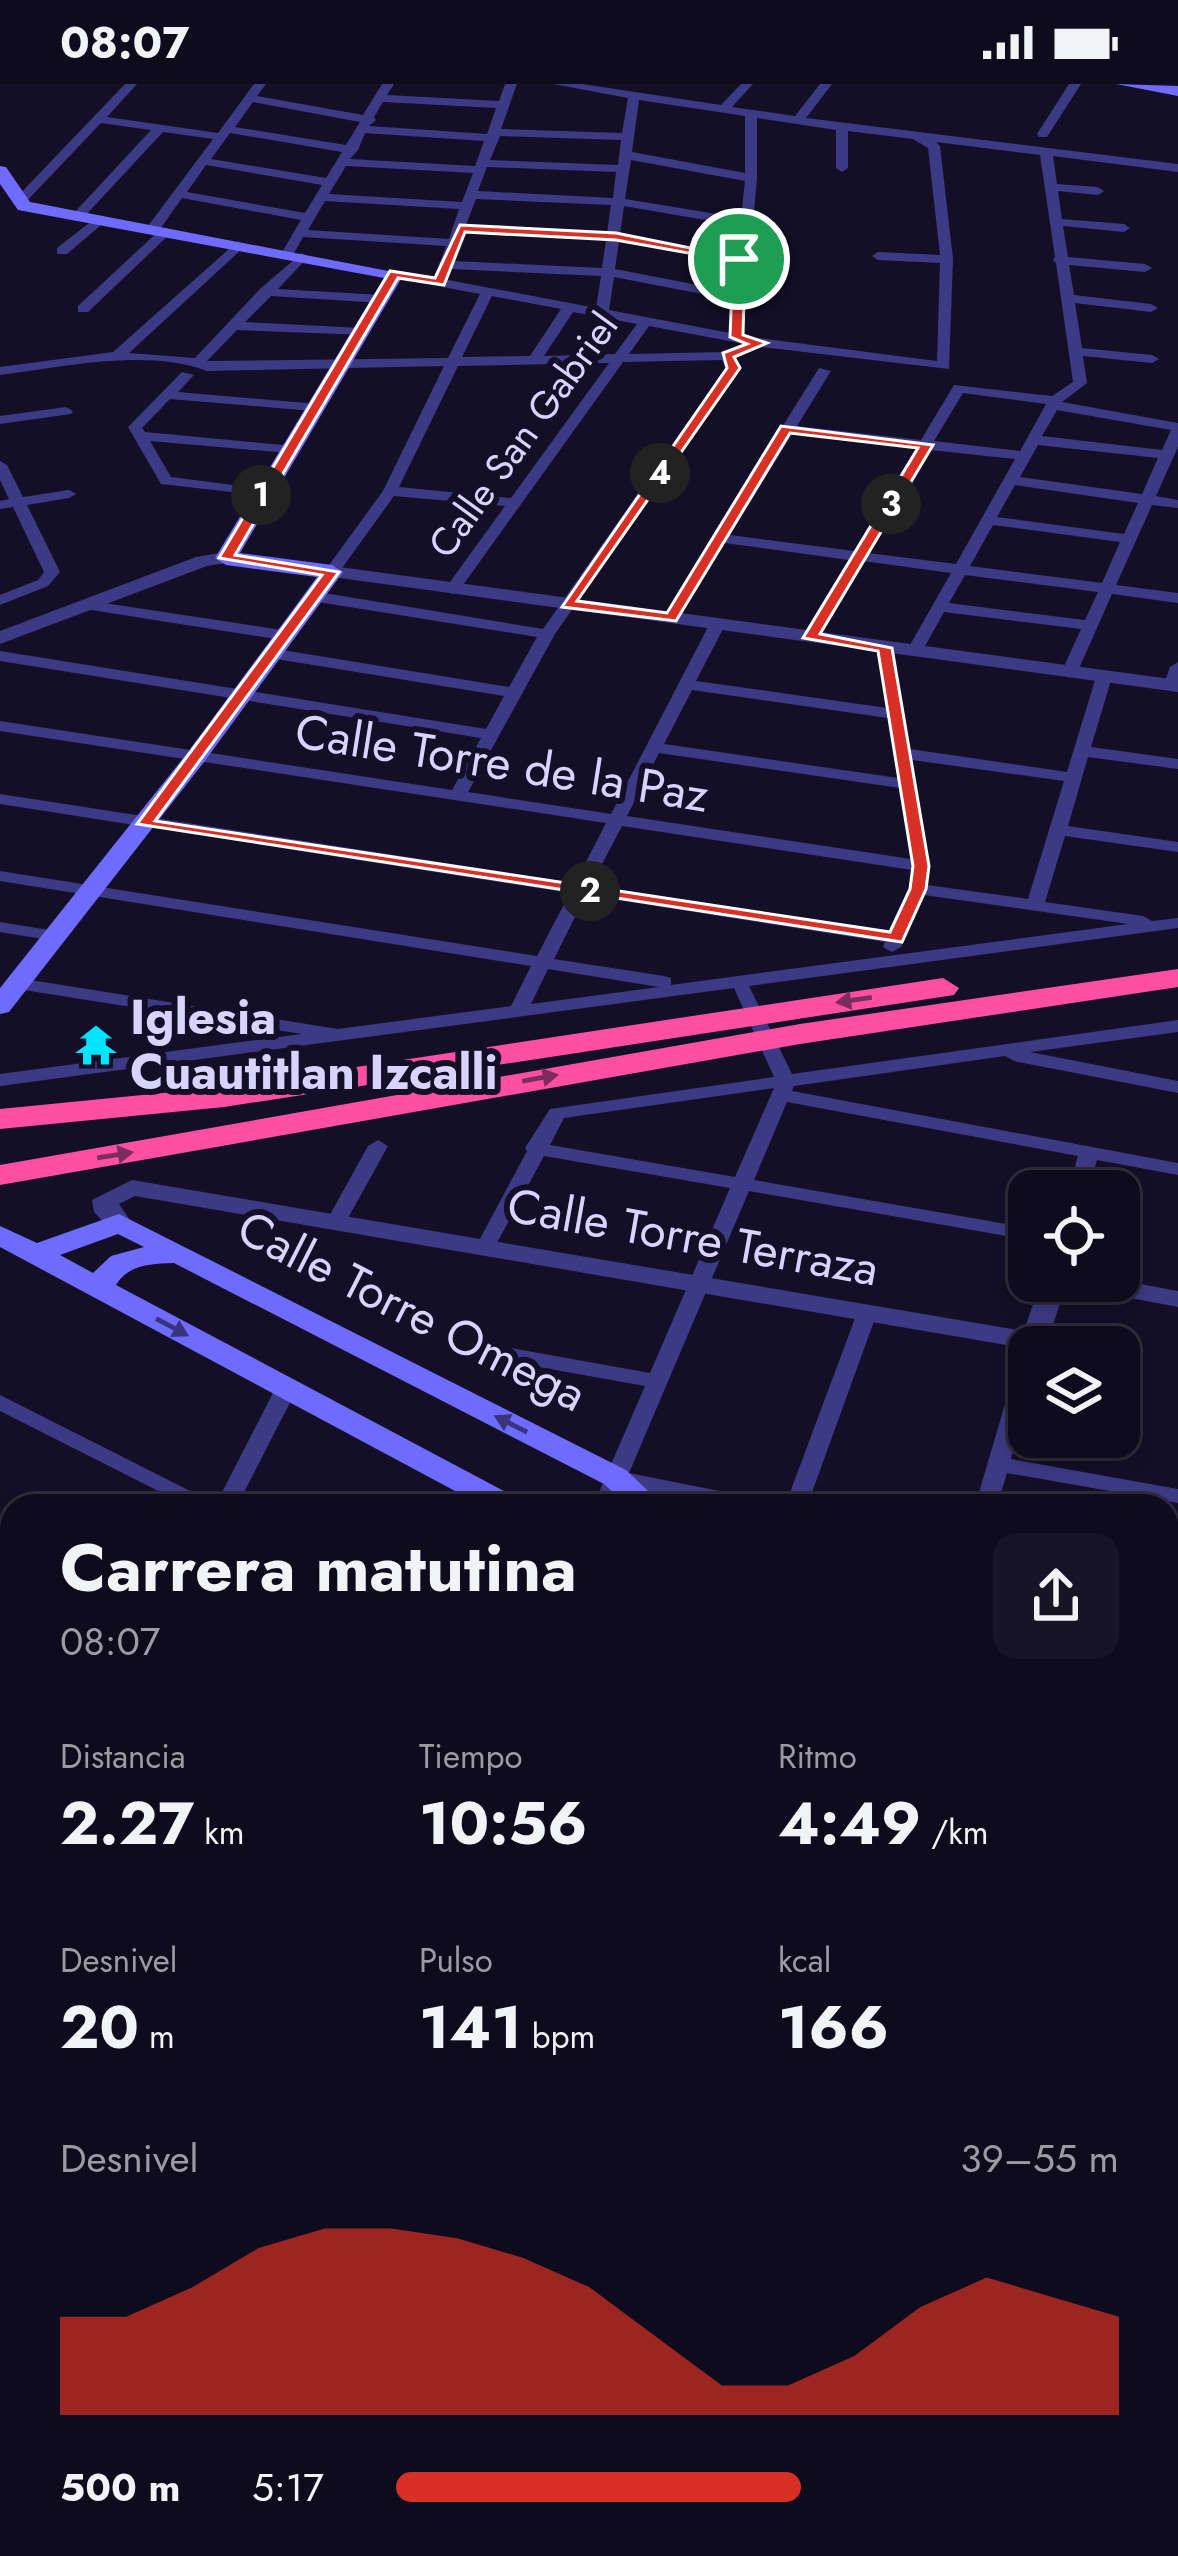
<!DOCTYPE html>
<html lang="es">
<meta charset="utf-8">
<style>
:root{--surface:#0e0b1c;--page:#171425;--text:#f1f3f6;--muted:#9b9ba3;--line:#2e2b3b;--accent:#d93025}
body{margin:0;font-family:Jost,sans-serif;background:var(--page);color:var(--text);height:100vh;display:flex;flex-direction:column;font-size:45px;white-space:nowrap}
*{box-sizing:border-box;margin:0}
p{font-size:39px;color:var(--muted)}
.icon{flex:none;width:66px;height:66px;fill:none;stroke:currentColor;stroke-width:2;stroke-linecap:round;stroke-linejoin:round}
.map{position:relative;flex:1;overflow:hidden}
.details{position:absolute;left:0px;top:1410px;width:1179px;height:1062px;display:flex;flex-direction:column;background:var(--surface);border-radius:36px 36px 0 0;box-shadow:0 6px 18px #0003,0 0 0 3px var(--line)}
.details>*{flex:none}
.fabs{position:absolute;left:1008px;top:1086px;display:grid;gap:24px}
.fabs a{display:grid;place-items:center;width:132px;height:132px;border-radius:24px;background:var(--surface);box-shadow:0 6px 18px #0003,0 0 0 3px var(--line);font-size:60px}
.pin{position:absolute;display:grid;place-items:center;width:102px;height:102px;color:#fff;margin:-51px;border:6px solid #fff;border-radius:50%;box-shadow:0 3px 12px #0007}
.km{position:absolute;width:60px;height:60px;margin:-30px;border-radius:50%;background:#222;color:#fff;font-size:33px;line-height:60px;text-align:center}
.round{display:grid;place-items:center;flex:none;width:126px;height:126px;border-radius:24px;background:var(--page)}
.summary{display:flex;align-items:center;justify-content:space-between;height:204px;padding:0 60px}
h1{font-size:66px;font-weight:700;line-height:90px}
.figures{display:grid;grid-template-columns:repeat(3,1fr);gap:18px;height:204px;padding:12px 60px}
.figures div{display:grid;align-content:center}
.figures b{font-size:60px;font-weight:700}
.figures small{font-size:33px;font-weight:400}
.figures p{font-size:33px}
.chart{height:336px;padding:24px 60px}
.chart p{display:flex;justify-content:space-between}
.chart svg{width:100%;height:216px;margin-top:12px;fill:var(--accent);opacity:.7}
ul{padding:0 60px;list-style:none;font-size:39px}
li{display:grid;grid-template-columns:192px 144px 1fr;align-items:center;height:90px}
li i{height:30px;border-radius:15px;background:var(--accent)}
.status{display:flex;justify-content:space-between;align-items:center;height:84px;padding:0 60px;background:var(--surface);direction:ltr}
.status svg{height:33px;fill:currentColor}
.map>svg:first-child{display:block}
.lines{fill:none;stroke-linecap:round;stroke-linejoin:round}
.minor{fill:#3d3a85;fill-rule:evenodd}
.tertiary{fill:#3d3a85;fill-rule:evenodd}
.secondary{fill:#6f6bff;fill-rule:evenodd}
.motorway{fill:#ff4fa3;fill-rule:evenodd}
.oneway{fill:#7d2c5e}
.oneway2{fill:#38347d}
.route{fill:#d93025;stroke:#fff;stroke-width:3;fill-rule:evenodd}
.labels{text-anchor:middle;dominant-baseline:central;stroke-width:12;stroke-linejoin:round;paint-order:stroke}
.far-street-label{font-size:39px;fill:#d9d4ff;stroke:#130f26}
.street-label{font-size:48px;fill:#d9d4ff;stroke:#130f26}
.poi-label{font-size:48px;font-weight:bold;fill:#d9d4ff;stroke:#130f26;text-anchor:start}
</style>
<div class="status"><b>08:07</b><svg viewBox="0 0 49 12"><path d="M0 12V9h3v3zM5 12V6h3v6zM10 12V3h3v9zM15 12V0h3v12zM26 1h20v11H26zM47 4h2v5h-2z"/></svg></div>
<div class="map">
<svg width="1178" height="2472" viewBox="0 0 1178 2472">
<rect width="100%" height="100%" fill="#130f26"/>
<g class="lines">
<!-- minor -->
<g class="minor">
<path d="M125 0H137L107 33 218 49 254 0H266L257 12 363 31 382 0H394L387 11 499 17 505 0H517L501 45 622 49 628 14 553 0H582L721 21 741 0H753L732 23 795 32 820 0H832L806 34 1178 80V88L1053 72 1057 100 1098 103 1104 107 1098 111 1058 107 1062 135 1124 140 1130 144 1124 148 1063 142 1068 173 1145 180 1152 184 1145 188 1069 181 1074 211 1151 220 1158 224 1151 228 1075 219 1082 264 1152 271 1159 275 1152 279 1083 272 1087 299 1062 318 1178 339V363L1156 412 1178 416V424L1152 421 1116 501 1178 509V519L1112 510 1077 589 1069 594 1061 589 1081 545 944 528 920 571H908L906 568 951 489 863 477 816 557H804L802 554 849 476 725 459 677 537 671 539 663 534 819 284 831 287 797 342 921 356 954 301 1052 312 1073 298 1056 179 1053 176 1055 173 1040 71 936 58 940 62 953 175 949 285 761 263 735 274 740 284 555 550 468 708 611 730 709 541 717 536 725 541 696 597 887 624 877 564 885 559 891 561 910 665 1067 688 1096 593 1104 588 1112 593 1091 663 1178 675V685L1088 673 1068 742 1178 758V768L1065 752 1045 818 1143 832 1152 837 1178 834V844L749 902 792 990 1178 936V948L1030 968 1178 997V1009L1014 977 1005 972 794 1002 792 1007 1178 1079V1091L1097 1076 1088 1107H1068L1078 1072 787 1018 754 1096 1029 1144V1156L749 1107 629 1389 760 1415 771 1422H723L624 1402 615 1422H593L645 1302 499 1276 488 1269 499 1262 650 1289 730 1104 544 1072 492 1168 485 1170 475 1164 527 1067 525 1064 550 1025 774 993 734 904 0 1002V990L302 950 11 904 9 900 18 894 338 945 511 922 531 882 0 797V787L537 872 570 809 0 720V710L575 799 606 739 0 647V637L452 706 481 654 0 577V567L486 645 504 612 270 574 262 569 270 564 509 603 537 553 312 517 304 512 312 507 543 545 726 284 722 276 623 278 458 508 453 510 445 505 505 422 394 412 337 491H327L324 488 383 407 444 282 207 287C147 264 63 283 0 291V283L113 268 238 157 244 161 243 164 129 269 195 274 260 205 302 169 308 173 278 205 382 211 389 215 382 219 271 212 245 238 361 244 368 248 366 251 237 246 207 277 448 274 480 210 390 193 388 190 395 186 596 224 601 192 451 185 447 194 442 195 435 191 446 162 303 153 292 173 287 174 281 170 301 136 182 114 158 148H148V142L213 55 163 48 83 134H75V128L151 46 101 39 23 121H15V115ZM639 16 745 32V89L632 68ZM253 18 360 38 346 61 235 43ZM383 18 496 24 487 50 369 42 376 36 374 33ZM757 34 836 46V84L842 88 848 84V47L913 55 928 64 940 171 878 168 872 172 878 176 940 179 937 277 743 252 757 94ZM230 49 342 68 326 94 211 75ZM365 49 484 57 475 82 350 75 358 66ZM500 52 621 56 618 81 490 76ZM631 76 745 97 741 134 625 115ZM206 81 322 101 305 129 187 108ZM346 82 473 89 462 118 329 110ZM487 83 616 88 613 114 478 107ZM476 115 611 121 607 149 466 141ZM325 117 459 125 449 155 308 146ZM624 122 740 142 737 171 620 150ZM464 149 606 156 602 184 453 177ZM619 157 737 178 734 208 615 185ZM614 193 733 216 730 249 609 226ZM492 212 561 225 530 272 462 273ZM573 228 637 240 615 270 544 272ZM649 242 745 260 725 268 629 270ZM609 279 511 414 399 403 458 282ZM963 309 1046 320 1020 367 934 357ZM1057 326 1171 346 1162 366 1042 352ZM792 350 916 364 854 467 730 451ZM1038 361 1158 374 1142 410 1020 393ZM930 366 1015 375 956 480 868 469ZM1015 401 1138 419 1124 450 997 433ZM993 441 1120 458 1102 499 970 482ZM965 491 1098 508 1085 536 949 519ZM692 606 888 634 898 694 664 660ZM659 669 900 704 911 775 627 732ZM912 676 1064 697 1028 815 927 801 930 782ZM622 742 912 786 909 805 890 848 591 801ZM586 811 885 858 883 863 892 868 901 863 924 811 1128 840 671 901V894L664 892 554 875ZM548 885 659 903 531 920ZM774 1004 735 1093 550 1061 564 1034Z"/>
<path d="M1069 0H1081L1047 53H1039L1037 50Z"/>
<path d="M98 132 108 135 67 170H57V164Z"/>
<path d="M162 144 173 147 88 228H78V222Z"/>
<path d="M182 288 194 291 178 308 318 320V326L313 327 170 315 142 344 145 348 293 362V368L288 369 150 357 171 393 263 405 270 409 268 412 161 400 128 343Z"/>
<path d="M66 323 73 327 71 330 0 340V332Z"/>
<path d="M0 377 7 381 23 413 69 406 76 410 69 414 27 421 60 488 48 502 0 521V511L38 496 44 488 13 423 0 425V417L9 415 0 396Z"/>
<path d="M91 517 282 546 290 551 282 556 85 525 83 522Z"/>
<path d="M1178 578V604L1165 605 1163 602 1170 583Z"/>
<path d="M0 838 55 847 64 852 55 857 0 848Z"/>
<path d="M378 1056 388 1062 347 1136 344 1140H330L327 1136 368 1062Z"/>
<path d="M867 1223 877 1229 807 1422H785L857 1229Z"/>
<path d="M1029 1269V1313L1011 1375 1178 1405V1419L1007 1389 997 1422H975L1018 1276Z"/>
<path d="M287 1296 298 1303 237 1422H188L0 1327V1311L216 1420 276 1303Z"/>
<path d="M0 1473 12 1478V1495L0 1490Z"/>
<path d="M1167 1501 1178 1504V1520L1167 1517Z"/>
<path d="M0 1628 8 1630 12 1636V1664L3 1661 0 1656Z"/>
<path d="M0 1678 12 1682V1700L0 1696Z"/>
<path d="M12 1720V1746L0 1752V1726Z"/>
<path d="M1167 1753 1178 1755V1773L1167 1771Z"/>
<path d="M0 1849 12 1853V1873L0 1869Z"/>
<path d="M1167 1871 1178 1874V1894L1167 1891Z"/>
<path d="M0 2023 12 2027V2049L0 2045Z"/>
<path d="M1167 2041 1178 2043V2065L1167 2063Z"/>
<path d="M0 2162 12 2165V2189L0 2186Z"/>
<path d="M1167 2211 1178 2213V2237L1167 2235Z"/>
<path d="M1167 2394 1178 2395V2421L1167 2420Z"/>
<path d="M0 2416 12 2419V2445L0 2442Z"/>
<path d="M47 2460H77L72 2472H42Z"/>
<path d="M129 2460H203L210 2462 214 2472H140L133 2469Z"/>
</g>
<!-- tertiary -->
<g class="tertiary">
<path d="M226 468 233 470V478L207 482 0 560V547L196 473Z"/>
<path d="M332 482 1178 596V608L325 492 322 488Z"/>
<path d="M132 1096 1024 1247 1041 1197H1067L1048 1257 1044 1263 1029 1265 135 1112 119 1120 132 1139 128 1145H110L94 1128 92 1116Z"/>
<path d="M1119 1196 1178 1207V1223L1083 1205 1070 1197Z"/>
</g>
<!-- secondary -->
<g class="secondary">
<path d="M1116 0 1178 2V12Z"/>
<path d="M0 82 6 83 30 118 404 190 240 469 332 481 343 488 204 678 9 928 0 930V904L188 668 317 493 226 481 215 474 384 194 18 126 0 100Z"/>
<path d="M119 1130 626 1386 664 1422H628L604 1400 174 1179C151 1180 129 1180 116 1201L519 1415 524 1422H483L0 1163V1142L37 1159ZM118 1150 144 1163 111 1172 93 1189 60 1171Z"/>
<rect x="584" y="2460" width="44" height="12"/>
<rect x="721" y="2460" width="44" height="12"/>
</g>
<!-- motorway -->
<g class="motorway">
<path d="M1178 885V903L800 960 0 1101V1081L800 940Z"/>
<path d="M943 894 959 904 954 911 224 1023 0 1045V1025L224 1003Z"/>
</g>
</g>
<!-- one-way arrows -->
<defs><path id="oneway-solid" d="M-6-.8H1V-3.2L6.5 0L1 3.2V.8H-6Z" transform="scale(3)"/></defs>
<g class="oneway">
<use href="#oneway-solid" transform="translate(854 916) rotate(172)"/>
<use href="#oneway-solid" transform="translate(540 994) rotate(-10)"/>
<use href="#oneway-solid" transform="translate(115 1071) rotate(-9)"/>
</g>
<g class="oneway2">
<use href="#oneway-solid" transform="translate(172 1243) rotate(28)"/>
<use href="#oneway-solid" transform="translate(511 1340) rotate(-153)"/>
</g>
<!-- route -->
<path class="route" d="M460 141 616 149 745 175 743 251 767 259 734 273 740 284 577 517 667 529 781 342 933 361 820 550 892 564 929 782 926 805 902 858 137 740 322 491 219 474 390 187 435 194ZM465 148 616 156 733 177 730 253 747 260 723 269 727 284 562 523 676 537 790 349 918 364 803 554 878 567 913 782 910 805 890 848 155 737 339 488 235 471 398 194 444 201Z"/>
<!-- icons -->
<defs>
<g id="temple-bare" transform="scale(3.24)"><path d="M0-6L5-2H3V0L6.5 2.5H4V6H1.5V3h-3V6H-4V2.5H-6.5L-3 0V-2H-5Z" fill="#00e5ff" stroke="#130f26" stroke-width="2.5" paint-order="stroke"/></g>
</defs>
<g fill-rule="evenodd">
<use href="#temple-bare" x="96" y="961"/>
</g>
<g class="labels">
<!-- far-street labels -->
<g class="far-street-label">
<text transform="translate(523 351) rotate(-54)">Calle San Gabriel</text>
</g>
<!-- street labels -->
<g class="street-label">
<text transform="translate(502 679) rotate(9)">Calle Torre de la Paz</text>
<text transform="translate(693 1153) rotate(10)">Calle Torre Terraza</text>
<text transform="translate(412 1227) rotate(27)">Calle Torre Omega</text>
</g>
<!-- poi labels -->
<g class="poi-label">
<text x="130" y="933">Iglesia<tspan x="130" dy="55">Cuautitlan Izcalli</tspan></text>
</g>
</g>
</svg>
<div class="fabs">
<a><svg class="icon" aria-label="locate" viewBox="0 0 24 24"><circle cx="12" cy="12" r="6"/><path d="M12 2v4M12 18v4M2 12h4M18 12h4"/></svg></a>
<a><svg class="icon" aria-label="layers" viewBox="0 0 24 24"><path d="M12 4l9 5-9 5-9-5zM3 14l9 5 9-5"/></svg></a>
</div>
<div class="pin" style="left:739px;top:175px;background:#1e9e55"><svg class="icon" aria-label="arrive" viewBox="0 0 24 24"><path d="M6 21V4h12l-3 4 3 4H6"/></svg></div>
<b class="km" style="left:261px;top:411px">1</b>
<b class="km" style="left:590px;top:807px">2</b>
<b class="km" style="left:891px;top:420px">3</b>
<b class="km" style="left:660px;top:389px">4</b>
<section class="details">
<div class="summary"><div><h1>Carrera matutina</h1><p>08:07</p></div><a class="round"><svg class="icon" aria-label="share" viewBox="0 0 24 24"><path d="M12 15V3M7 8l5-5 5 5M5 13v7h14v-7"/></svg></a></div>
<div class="figures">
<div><p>Distancia</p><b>2.27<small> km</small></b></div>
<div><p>Tiempo</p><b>10:56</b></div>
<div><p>Ritmo</p><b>4:49<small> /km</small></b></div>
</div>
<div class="figures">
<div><p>Desnivel</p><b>20<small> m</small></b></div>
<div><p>Pulso</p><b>141<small> bpm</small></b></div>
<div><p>kcal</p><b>166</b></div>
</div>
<div class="chart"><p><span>Desnivel</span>39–55 m</p>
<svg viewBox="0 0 160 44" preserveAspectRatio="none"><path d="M0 44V24L10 24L20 18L30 10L40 6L50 6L60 8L70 12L80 18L90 28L100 38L110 38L120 32L130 22L140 16L150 20L160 24V44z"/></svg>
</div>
<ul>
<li><b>500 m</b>5:17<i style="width:56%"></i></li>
</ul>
</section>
</div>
